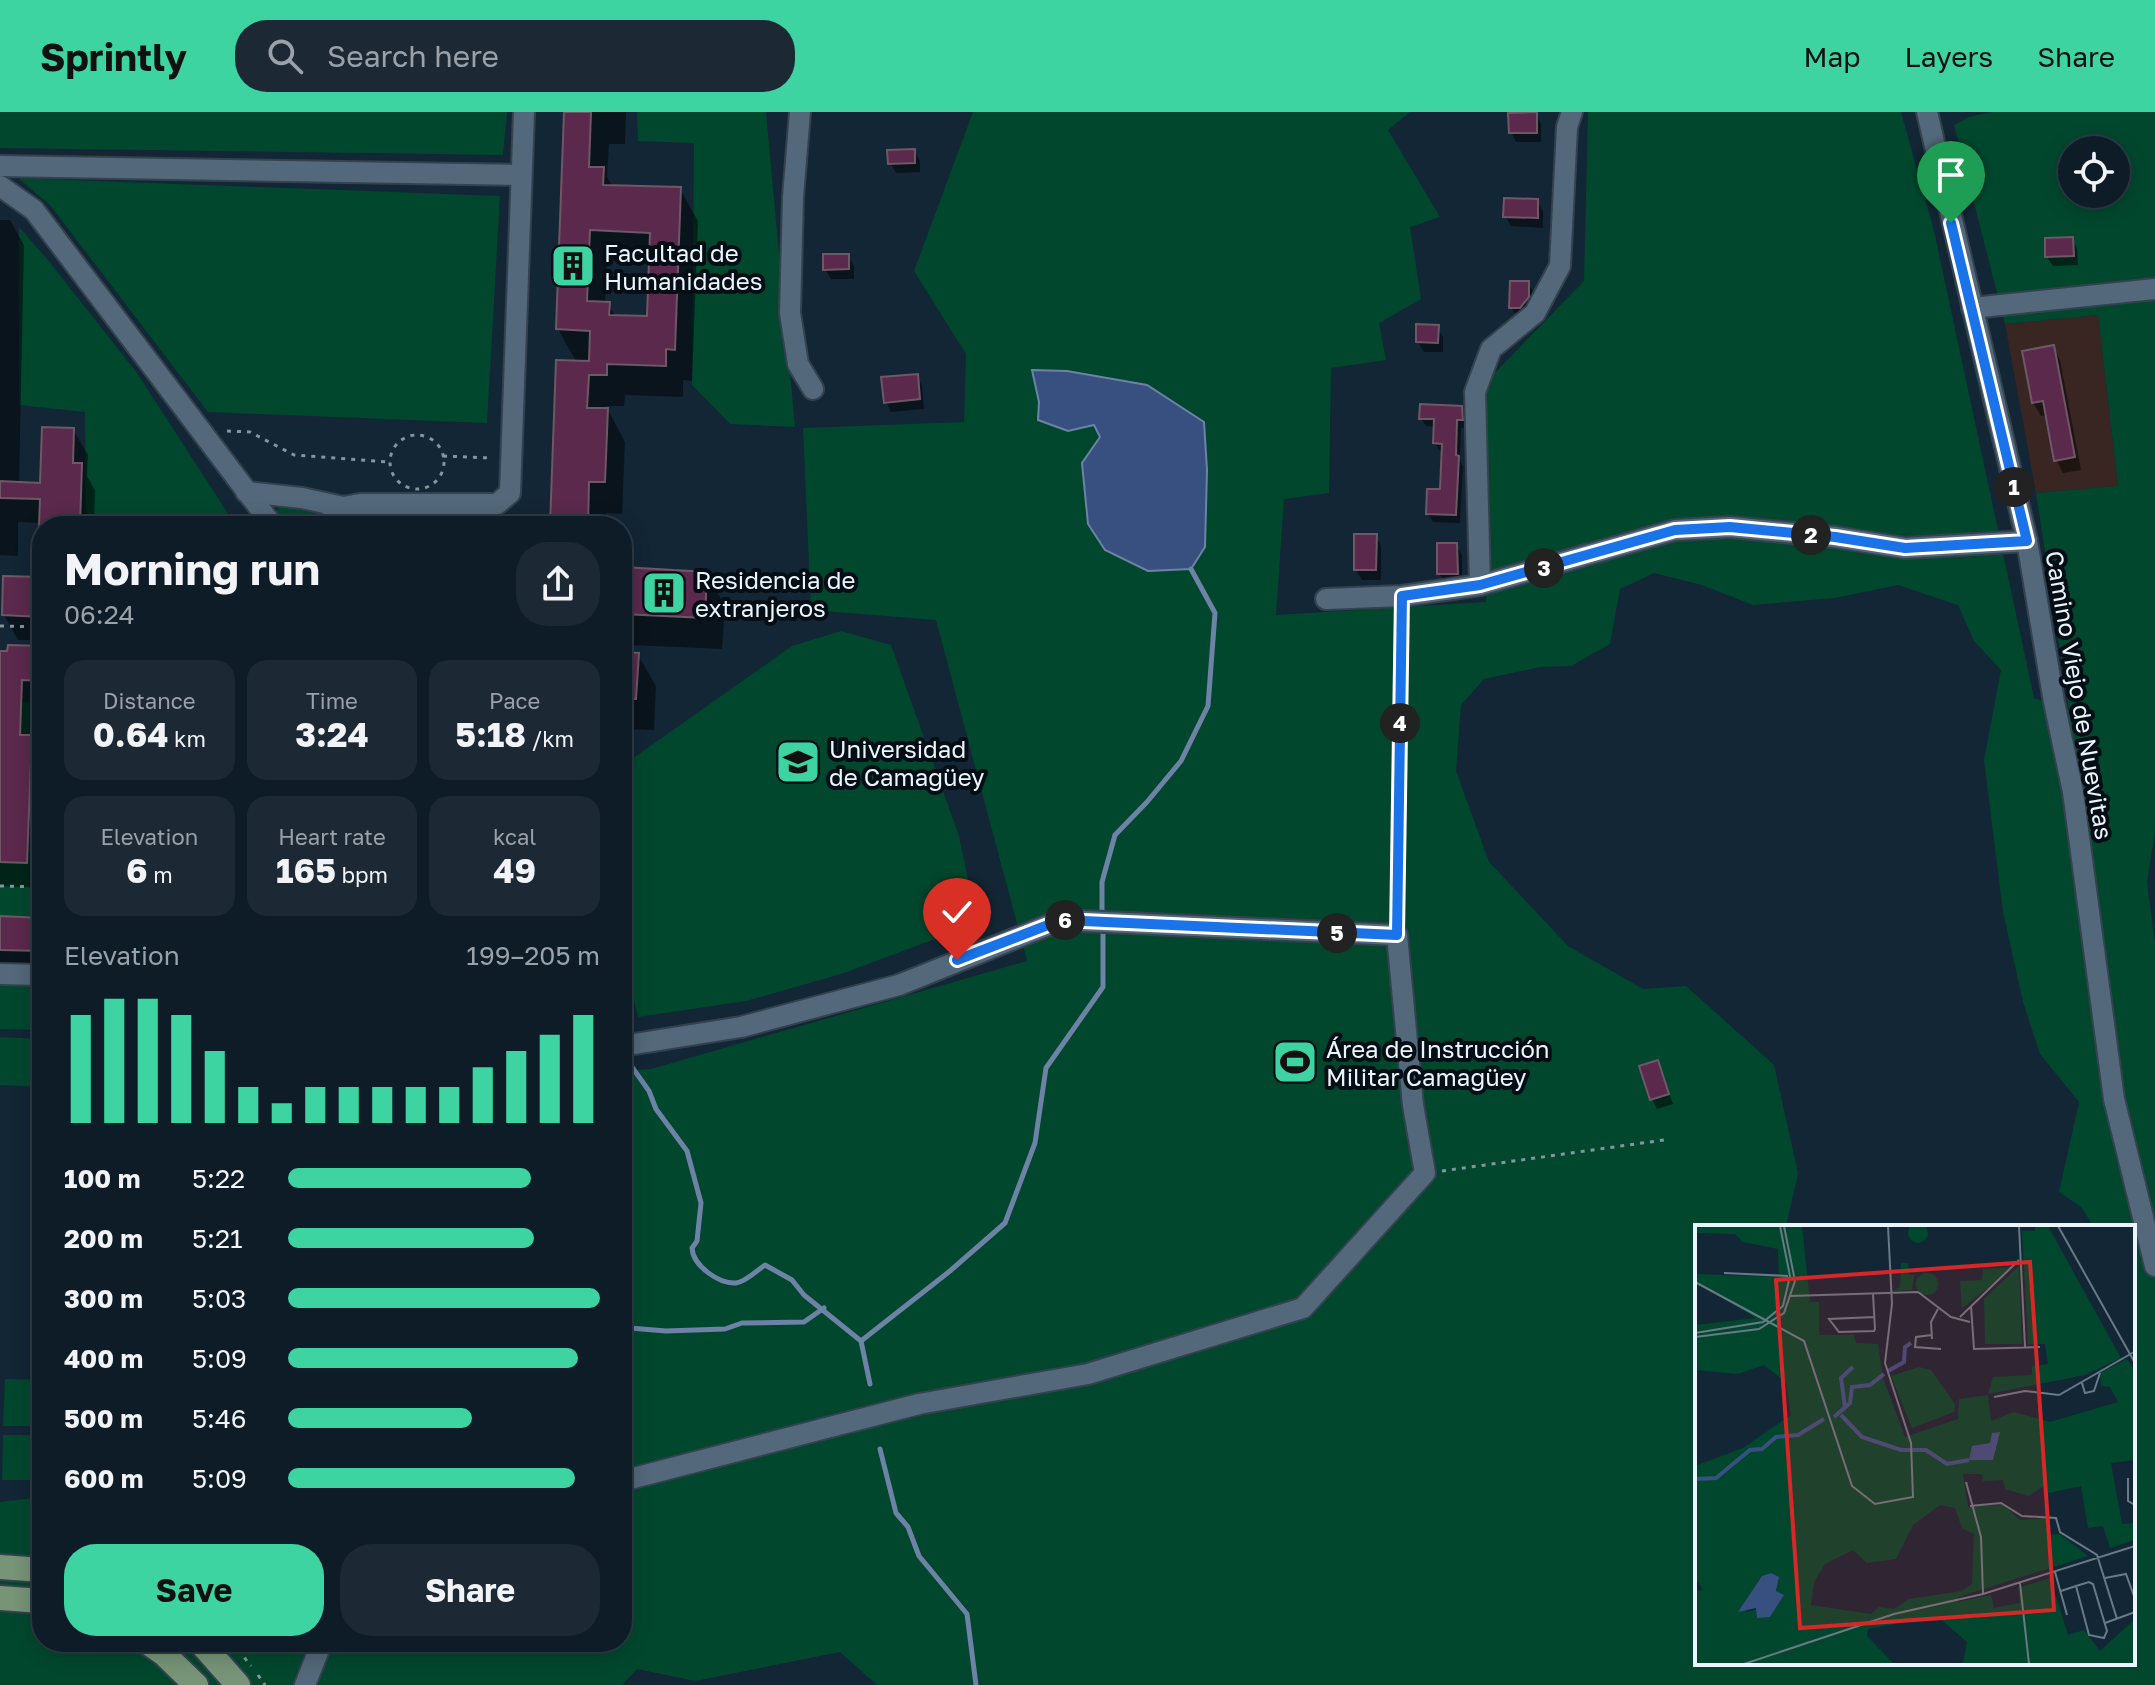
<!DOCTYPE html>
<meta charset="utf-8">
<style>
:root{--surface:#0e1c28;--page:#1c2934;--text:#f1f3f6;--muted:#9ba1a8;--line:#2e3a45;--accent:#3ed4a2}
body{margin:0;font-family:"Golos Text",sans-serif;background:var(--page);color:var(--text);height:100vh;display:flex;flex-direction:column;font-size:30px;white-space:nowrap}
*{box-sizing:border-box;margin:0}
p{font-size:26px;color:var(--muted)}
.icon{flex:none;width:44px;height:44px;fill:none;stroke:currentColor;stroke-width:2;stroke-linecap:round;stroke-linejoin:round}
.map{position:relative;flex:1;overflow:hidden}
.panel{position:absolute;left:32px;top:404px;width:600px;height:1136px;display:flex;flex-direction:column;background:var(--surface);border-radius:32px;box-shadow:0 4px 20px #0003,0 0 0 2px var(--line)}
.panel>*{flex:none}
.buttons{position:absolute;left:2058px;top:24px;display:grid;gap:16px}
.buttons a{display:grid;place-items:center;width:72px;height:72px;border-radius:50%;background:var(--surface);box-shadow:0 4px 20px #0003,0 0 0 2px var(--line);font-size:40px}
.pin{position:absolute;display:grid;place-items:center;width:68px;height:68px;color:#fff;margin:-82px -34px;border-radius:50% 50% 50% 0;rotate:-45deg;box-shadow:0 0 8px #0007}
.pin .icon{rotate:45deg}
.km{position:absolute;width:40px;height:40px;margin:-20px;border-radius:50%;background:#222;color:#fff;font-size:22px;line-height:40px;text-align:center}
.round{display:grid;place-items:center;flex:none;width:84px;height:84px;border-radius:32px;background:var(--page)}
.headline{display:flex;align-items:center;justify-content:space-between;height:136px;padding:0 32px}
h1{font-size:44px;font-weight:700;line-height:60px}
.stats{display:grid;grid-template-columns:repeat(3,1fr);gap:12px;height:136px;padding:8px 32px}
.stats div{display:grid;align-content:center;border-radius:20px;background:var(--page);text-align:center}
.stats b{font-size:34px;font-weight:700}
.stats small{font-size:22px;font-weight:400}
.stats p{font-size:22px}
.chart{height:224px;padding:16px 32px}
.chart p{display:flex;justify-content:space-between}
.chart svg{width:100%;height:144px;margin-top:8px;stroke:var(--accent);stroke-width:6}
.button{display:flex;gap:16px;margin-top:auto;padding:16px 32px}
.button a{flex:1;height:92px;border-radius:32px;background:var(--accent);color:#111;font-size:32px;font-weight:700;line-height:92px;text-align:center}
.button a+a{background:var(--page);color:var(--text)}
ul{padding:0 32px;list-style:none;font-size:26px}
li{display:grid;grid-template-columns:128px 96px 1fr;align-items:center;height:60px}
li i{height:20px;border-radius:10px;background:var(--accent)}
header{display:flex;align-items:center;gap:48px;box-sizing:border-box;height:112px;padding:0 40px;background:var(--accent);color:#111}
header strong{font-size:38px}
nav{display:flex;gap:44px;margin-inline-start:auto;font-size:28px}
.search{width:560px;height:72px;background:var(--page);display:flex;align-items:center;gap:20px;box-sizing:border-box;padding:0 28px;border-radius:32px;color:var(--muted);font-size:30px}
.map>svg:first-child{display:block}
.industrial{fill:#392622}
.green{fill:#00472e;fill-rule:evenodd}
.water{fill:#385080;stroke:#6e82a6;stroke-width:2}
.shadow{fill:#0007;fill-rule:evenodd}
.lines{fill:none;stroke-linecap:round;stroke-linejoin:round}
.stream{stroke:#6e82a6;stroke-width:5}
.building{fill:#5a294c;stroke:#6e5766;stroke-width:2;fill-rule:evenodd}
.minor-casing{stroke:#34414e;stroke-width:24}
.major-casing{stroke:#34414e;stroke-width:28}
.path{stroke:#85949f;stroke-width:3;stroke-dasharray:4 6;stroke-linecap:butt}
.minor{stroke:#53687a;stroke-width:20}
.major{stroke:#779477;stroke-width:24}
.route-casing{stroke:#fff;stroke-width:16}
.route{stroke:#1a73e8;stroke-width:10}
.labels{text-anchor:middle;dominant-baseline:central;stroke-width:8;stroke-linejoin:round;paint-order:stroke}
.poi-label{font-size:24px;fill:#ebf5fd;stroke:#060e15;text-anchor:start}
.street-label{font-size:24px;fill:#ebf5fd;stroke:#060e15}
.inset-river{fill:none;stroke:#385080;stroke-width:4}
.inset-road{fill:none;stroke:#697985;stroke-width:2}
.view{fill:#d62828;fill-opacity:0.15;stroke:#d62828;stroke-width:4}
.inset-edge{fill:none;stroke:#ebf5fd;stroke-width:4}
</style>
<header>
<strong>Sprintly</strong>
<div class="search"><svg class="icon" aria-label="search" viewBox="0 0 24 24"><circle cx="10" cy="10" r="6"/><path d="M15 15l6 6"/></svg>Search here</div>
<nav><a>Map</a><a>Layers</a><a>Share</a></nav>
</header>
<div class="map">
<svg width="2155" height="1573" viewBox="0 0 2155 1573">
<rect width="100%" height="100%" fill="#132635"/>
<!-- industrial -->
<path class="industrial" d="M2098 203 2118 374 2036 381 2005 212Z"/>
<!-- green -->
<g class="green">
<path d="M0 0H507L503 43 0 36Z"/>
<path d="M637 0H766L795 315 730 312 692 273 694 31 638 29Z"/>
<path d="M973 0H1410L1388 18 1440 105 1410 115 1421 187 1379 211 1386 248 1331 256 1329 381 1284 387 1276 503 1486 490 1487 269 1584 169 1588 0H1901L1934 119 2034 586 2069 598 2036 381 2118 374 2098 203 2005 212 1954 13 1969 5 1992 0H2155V719L2147 770 2155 832V1573H877L840 1540 695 1569 637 1557 622 1573H0V1390L42 1385V1530H622V959L651 957 1027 849 936 508 811 498 803 316 964 310 966 242 914 159ZM2072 38H2116V82H2072ZM1654 461 1702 473 1753 493 1835 486 1898 473 1958 493 1974 529 2001 558 1984 648 2003 800 2023 890 2040 942 2079 990 2059 1080 2081 1095 2094 1115H2133V1551H1697V1115H1786L1798 1061 1774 953 1686 874 1643 877 1568 834 1489 750 1456 659 1461 593 1484 567 1540 555 1571 554 1610 532 1620 477Z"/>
<path d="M18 66 500 84 487 311 208 300 50 93Z"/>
<path d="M19 115 47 147 137 261 236 414H86L85 300 19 293Z"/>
<path d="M279 396H318L320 400 313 414H285L275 400Z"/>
<path d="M841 519 891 533 959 724 974 796 954 820 841 862 746 889 638 905 622 843V654L792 534Z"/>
<path d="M21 590 42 591V700H29L32 624 20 623Z"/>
<path d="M28 718H42V799H35V805L0 804V750L27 751Z"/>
<path d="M0 873 42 874V918L0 917Z"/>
<path d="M0 925 42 927V975L0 973Z"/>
<path d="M5 1267 42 1268V1314H3Z"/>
<path d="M3 1323H42V1368H2Z"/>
</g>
<!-- water -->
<path class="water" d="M1032 258 1067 259 1147 273 1204 310 1207 358 1205 435 1191 457 1148 459 1105 438 1088 412 1082 351 1100 325 1094 313 1068 319 1038 308 1039 290Z"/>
<!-- shadow -->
<g class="shadow">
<path d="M566 0H626L625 32H609L607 65 613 75 680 77 698 109 692 269 683 268V285L625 283 624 294H606L625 330 622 402 606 401V414H552L577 251 558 217ZM607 149 651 151 649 206 616 205 608 192 605 191Z"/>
<path d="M1536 2 1541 12V30H1516L1511 20Z"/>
<path d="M914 39 920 49V60L896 61 890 51Z"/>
<path d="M1537 89 1543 99V116L1511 114 1505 104Z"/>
<path d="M0 108H10L24 133 19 372 42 373 73 318 88 343 87 364 95 378 94 414H42V528H18L4 503 39 467 41 411 18 410V444L0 443Z"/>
<path d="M2072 127 2077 137 2078 153 2053 154 2047 145Z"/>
<path d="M848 144 854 154V167H831L825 157Z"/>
<path d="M1528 171 1534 181 1533 196 1517 205 1511 195Z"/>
<path d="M1437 215 1443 225V240H1424L1418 230Z"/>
<path d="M2053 235 2060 248 2081 358 2063 361 2056 348 2047 303 2041 304 2033 291Z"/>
<path d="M917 264 922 274 924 297 891 300 886 290Z"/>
<path d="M1461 296 1466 304V316H1461L1460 349 1463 354 1460 411 1433 410 1428 402 1442 379 1444 339H1440L1435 331 1436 315 1426 314 1421 306Z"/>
<path d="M1376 424 1381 434V468H1362L1356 458Z"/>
<path d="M1456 433 1462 443V471H1445L1439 461Z"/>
<path d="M622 457 706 462 725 493 722 537 632 533 622 515Z"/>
<path d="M42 536V593H35L34 630 42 644 41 776 0 774V541Z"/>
<path d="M622 542 638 543 656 574 654 618 622 617Z"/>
<path d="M37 800 42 801V863L0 862V806L37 808Z"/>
<path d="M1657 950 1673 992 1657 997 1652 987Z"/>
</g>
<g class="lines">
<!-- stream -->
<g class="stream">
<path d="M1102 805V770L1115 723 1147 690 1181 649 1208 594 1215 501 1191 457"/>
<path d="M627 948 649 979 656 997 687 1039 701 1091 697 1129 692 1136C693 1154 719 1172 736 1171 746 1170 757 1158 765 1153L792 1168 804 1183 861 1229 870 1272"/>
<path d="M622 1204 630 1216 666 1219 725 1217 742 1211 804 1210 824 1196"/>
<path d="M861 1229 950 1159 1005 1111 1035 1031 1046 956 1103 875V815"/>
<path d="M880 1337 896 1401 908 1415 919 1444 967 1502 976 1573"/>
</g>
</g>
<!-- building -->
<g class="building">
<path d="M564 0H591L589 55H604L603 73 681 75 675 238 666 237V254L607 252V263H589L587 296H608L605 370H589L588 414H550L556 248 589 249 590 219 556 217ZM590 118 650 121 647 204 609 203 610 190 587 189Z"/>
<path d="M1537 0V21H1509L1508 1Z"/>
<path d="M915 37V51L888 52 887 38Z"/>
<path d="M1504 86 1538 87V106L1503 105Z"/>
<path d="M2073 125 2074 144 2045 145V126Z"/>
<path d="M823 142H849V157L823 158Z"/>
<path d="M1510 169H1529V185L1520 196H1509Z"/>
<path d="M1416 212 1439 213 1438 231 1416 230Z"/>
<path d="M2054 233 2075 345 2054 349 2043 289 2032 291 2022 239Z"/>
<path d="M918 262 920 287 884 291 881 265Z"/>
<path d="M1420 292 1462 294 1463 308H1457L1456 343 1459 344 1456 403 1426 402 1427 377H1440L1442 332 1433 331 1434 307H1419Z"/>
<path d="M42 315 74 316 73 351H82L80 414H39L40 387 0 386V369L40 371Z"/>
<path d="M1354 422H1377L1376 458H1354Z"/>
<path d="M1437 431H1457L1458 462H1437Z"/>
<path d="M622 455 707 460 705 506 622 502Z"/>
<path d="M3 464 42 465V505L2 503Z"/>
<path d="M8 533 42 534V569L22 568 20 623H32L27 751 0 750V539H7Z"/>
<path d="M622 540 639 541 636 587 622 586Z"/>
<path d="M0 804 42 806V839L0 838Z"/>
<path d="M1658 948 1669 982 1650 988 1639 954Z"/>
</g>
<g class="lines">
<!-- minor casing -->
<g class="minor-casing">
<g id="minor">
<path d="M800 0 793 85 790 201 798 252 813 277"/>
<path d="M1927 0 2027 429 2054 590 2073 680 2114 987 2155 1154"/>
<path d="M0 54 521 63"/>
<path d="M0 74 34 98 273 414"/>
<path d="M1972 196 2155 177"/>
<path d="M246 380 302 386 343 395 360 392H497L510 381 524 0"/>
<path d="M325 414 343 395"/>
<path d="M1480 473 1475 280 1491 237 1535 201 1560 154 1567 15 1572 0"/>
<path d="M1326 487 1402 484 1480 473 1675 418 1730 415 1835 425 1905 436 2027 429"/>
<path d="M0 862 42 863"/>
<path d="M622 934 741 915 899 873 1061 808 1397 823 1413 993 1425 1061 1303 1196 1088 1262 919 1292 622 1369"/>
<path d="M305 1573 322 1530"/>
</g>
</g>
<!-- major casing -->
<g class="major-casing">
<g id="major">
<path d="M0 1455 42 1458"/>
<path d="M0 1486 42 1489"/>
<path d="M147 1530 164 1542 196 1573"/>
<path d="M200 1530 238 1573"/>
</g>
</g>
<!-- path -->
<g class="path">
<path d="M227 319 250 320 294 343 389 350"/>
<circle cx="417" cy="350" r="27"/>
<path d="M443 344 491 346"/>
<path d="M0 514 42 515"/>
<path d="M0 774 42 775"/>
<path d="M1398 803 1402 503"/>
<path d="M1442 1059 1664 1028"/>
<path d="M232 1530 251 1554"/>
<path d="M258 1563 265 1573"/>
</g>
<!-- minor -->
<use href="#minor" class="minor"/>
<!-- major -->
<use href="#major" class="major"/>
</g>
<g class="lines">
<!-- route casing -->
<g class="route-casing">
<path id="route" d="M957 848 1061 808 1397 823 1402 484 1480 473 1675 418 1730 415 1835 425 1905 436 2027 429 1951 111"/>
</g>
<!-- route -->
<use href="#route" class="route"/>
</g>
<!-- icons -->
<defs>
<g id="building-square" transform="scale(2.3)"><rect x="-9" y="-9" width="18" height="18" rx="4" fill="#3ed4a2" stroke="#060e15"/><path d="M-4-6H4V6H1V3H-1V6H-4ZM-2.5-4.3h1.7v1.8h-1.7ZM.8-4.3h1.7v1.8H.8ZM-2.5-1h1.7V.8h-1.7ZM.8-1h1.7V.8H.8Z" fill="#111"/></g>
<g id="university-square" transform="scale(2.3)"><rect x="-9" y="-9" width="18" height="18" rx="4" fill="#3ed4a2" stroke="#060e15"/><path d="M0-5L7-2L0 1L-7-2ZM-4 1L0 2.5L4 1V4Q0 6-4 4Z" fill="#111"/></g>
<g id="stadium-square" transform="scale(2.3)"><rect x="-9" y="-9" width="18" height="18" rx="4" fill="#3ed4a2" stroke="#060e15"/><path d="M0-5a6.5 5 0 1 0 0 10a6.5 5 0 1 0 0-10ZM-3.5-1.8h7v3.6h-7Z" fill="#111"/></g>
</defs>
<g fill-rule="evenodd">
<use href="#building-square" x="573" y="154"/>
<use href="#building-square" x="664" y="481"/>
<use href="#university-square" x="798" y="650"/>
<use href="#stadium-square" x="1295" y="950"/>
</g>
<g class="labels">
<!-- poi labels -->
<g class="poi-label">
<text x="604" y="140">Facultad de<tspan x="604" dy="28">Humanidades</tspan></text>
<text x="695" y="467">Residencia de<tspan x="695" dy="28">extranjeros</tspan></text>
<text x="829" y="636">Universidad<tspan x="829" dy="28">de Camagüey</tspan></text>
<text x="1326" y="936">Área de Instrucción<tspan x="1326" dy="28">Militar Camagüey</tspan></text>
</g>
<!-- street labels -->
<g class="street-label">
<text transform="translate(2080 583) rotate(80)">Camino Viejo de Nuevitas</text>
</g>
</g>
<!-- overview -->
<g transform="translate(1695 1113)">
<rect width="440" height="440" fill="#132635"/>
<path d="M213 8a10 10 0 1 1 20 0a10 10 0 1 1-20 0ZM0 1H107L115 77H124V110H159L161 118 183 119 188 153 210 212 263 194 264 174 293 170 296 196 319 187 355 197 423 177 415 162 406 161 405 148 432 134 440 147V235L416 238 427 299 440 298V315L415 323 408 301 393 303 386 261 354 268 347 262 334 271 310 264 308 255 288 256 287 249H268L273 282 308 280 325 295 353 293 355 310 365 309 393 331 263 372 262 377 296 370 299 383 325 378 323 363 355 353 373 410 389 405 405 426 440 394V439H268L272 417 244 393 235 392 173 404 172 411 199 439H0V366L8 365 0 353V241L48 223 96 190 91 158 69 140 43 149 0 145V100L61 93 0 57V49L84 52 83 24 48 17 40 9 0 8ZM245 280 260 283 267 303 279 309 277 359 267 366 214 374 199 384 184 382 176 389 116 380 119 357 130 339 158 325 172 338 201 334 218 300ZM76 348 84 352 81 367 89 370 75 392 64 384 51 387 64 355ZM340 1H353L426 133 390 150 293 169 298 152 337 150V141L353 139 350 119H333L327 6H340ZM206 38H213L214 50H219L217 65 197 66 205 62ZM324 41 327 119H290L289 74ZM316 42 294 62 267 83 265 56 287 55 288 44ZM221 59a11 11 0 1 1 22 0a11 11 0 1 1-22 0ZM224 142 236 145 260 179 259 187 217 203 196 151Z" fill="#00472e" fill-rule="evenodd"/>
<path d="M305 207 298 235H274L277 221 295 218 297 208ZM76 348 84 352 81 366 89 370 75 392 62 393 61 383 43 387 67 351Z" fill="#385080"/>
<path class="inset-river" d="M193 146 209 137 210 122 216 118M150 182 146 153 158 142M146 190 167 212 206 225H231L252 239 274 235M139 192 155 178 157 162 175 160 189 149M0 254 21 253 55 225 67 224 81 212 103 210 129 194"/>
<path class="inset-road" d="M324 1 330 122M363 1 440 138M29 48 93 51M0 57 109 116 157 261 180 279 218 272 216 218 190 138 197 79 193 1M178 69 180 104 179 106 144 107 134 94 180 92M95 71 223 67 256 92 275 97M276 81 279 124 345 122M265 92 324 35M0 108 68 97 88 81 95 51 85 1M237 110 221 112 220 122 246 124M0 112 64 104 89 88 100 56 89 1M237 114 236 97 243 84M387 158 390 168 399 166 405 148M299 172 330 166 364 170 439 127M433 253V276L440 280M271 257 286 312 288 369M275 281 306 278 327 291 361 293 365 307 402 330 422 394M360 347 372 390M410 353 431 349 440 374M325 358 334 439M366 366 381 361 394 357 398 359 412 406 409 413 394 410 381 361M410 398 440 387M49 439 199 389 288 369 440 321"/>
<path class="view" d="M335 37 359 385 105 403 81 55Z"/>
<rect width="440" height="440" class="inset-edge"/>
</g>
</svg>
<div class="buttons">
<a><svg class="icon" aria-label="locate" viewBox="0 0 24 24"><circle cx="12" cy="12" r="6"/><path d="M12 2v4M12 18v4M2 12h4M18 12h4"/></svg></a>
</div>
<div class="pin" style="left:1951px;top:111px;background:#1e9e55"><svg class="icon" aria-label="arrive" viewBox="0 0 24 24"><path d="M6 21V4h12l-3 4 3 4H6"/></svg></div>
<div class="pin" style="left:957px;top:848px;background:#d93025"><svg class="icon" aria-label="check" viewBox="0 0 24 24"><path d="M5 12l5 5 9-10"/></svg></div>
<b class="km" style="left:2014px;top:375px">1</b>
<b class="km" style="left:1811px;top:423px">2</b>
<b class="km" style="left:1544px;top:456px">3</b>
<b class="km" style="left:1400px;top:611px">4</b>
<b class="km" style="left:1337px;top:821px">5</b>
<b class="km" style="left:1065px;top:808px">6</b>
<section class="panel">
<div class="headline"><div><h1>Morning run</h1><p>06:24</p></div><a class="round"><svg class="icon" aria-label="share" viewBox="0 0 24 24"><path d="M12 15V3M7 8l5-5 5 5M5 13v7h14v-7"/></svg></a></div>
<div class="stats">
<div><p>Distance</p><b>0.64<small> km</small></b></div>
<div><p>Time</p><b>3:24</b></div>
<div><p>Pace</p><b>5:18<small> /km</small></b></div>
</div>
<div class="stats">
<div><p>Elevation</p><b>6<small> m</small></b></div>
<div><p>Heart rate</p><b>165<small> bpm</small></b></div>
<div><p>kcal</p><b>49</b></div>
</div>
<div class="chart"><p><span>Elevation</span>199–205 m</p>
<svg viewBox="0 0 160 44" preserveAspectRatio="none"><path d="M5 44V11M15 44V6M25 44V6M35 44V11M45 44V22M55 44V33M65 44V38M75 44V33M85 44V33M95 44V33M105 44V33M115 44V33M125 44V27M135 44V22M145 44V17M155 44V11"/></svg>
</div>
<ul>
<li><b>100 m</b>5:22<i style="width:78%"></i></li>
<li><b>200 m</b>5:21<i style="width:79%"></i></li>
<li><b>300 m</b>5:03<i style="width:100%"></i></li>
<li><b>400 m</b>5:09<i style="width:93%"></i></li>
<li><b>500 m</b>5:46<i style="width:59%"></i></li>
<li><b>600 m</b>5:09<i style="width:92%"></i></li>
</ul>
<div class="button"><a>Save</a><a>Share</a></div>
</section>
</div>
